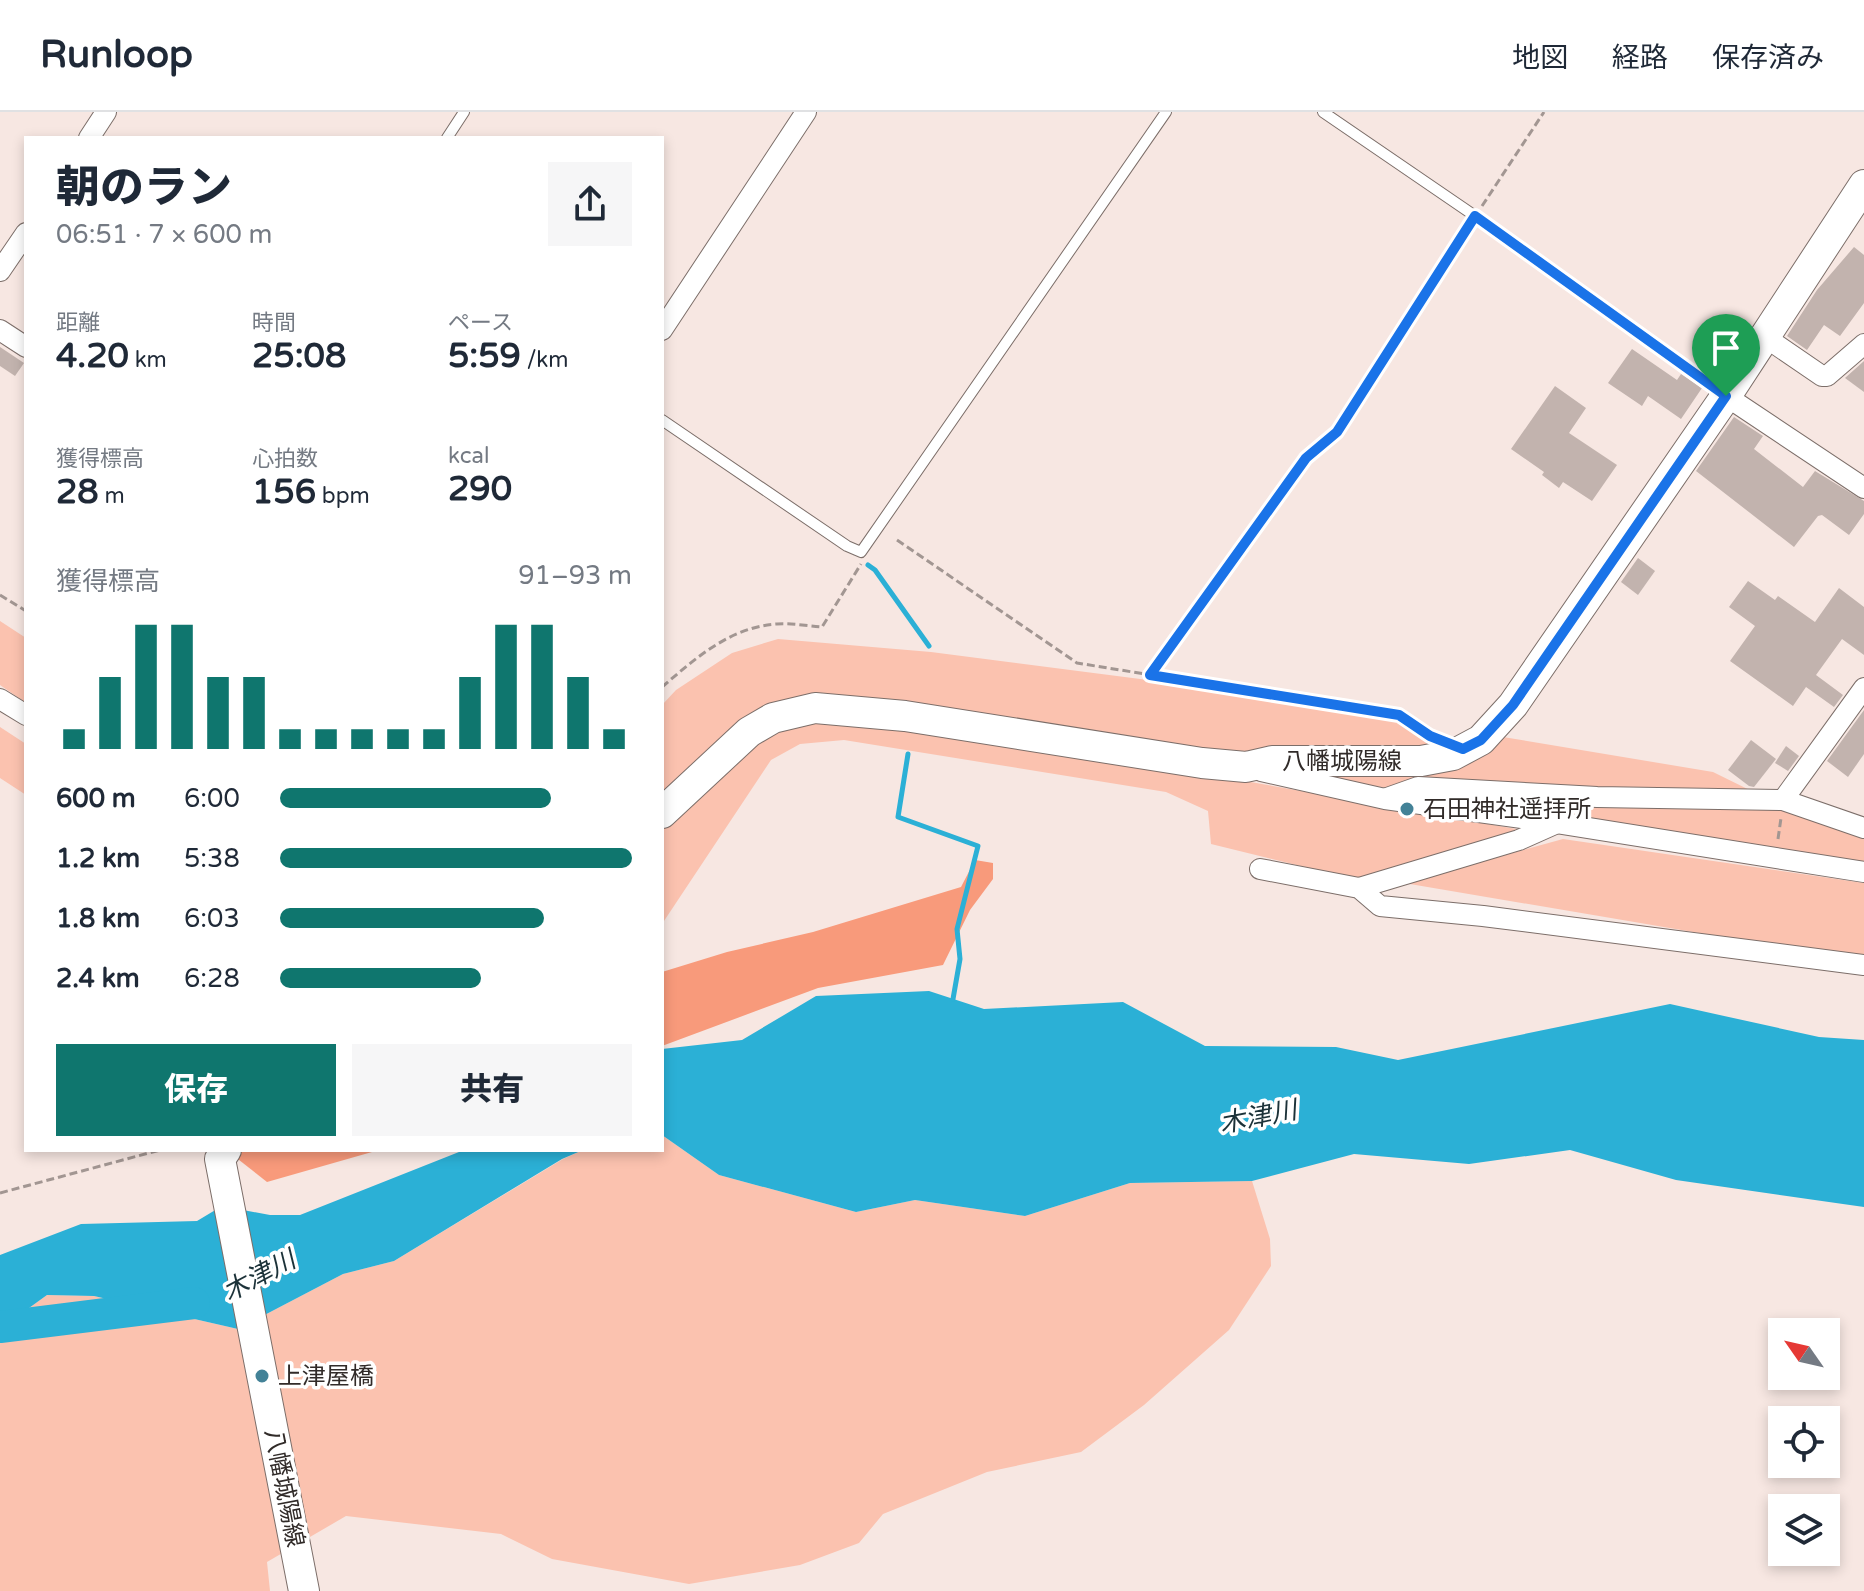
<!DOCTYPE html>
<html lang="ja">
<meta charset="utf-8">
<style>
:root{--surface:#fff;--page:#f6f6f7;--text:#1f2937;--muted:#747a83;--line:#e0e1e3;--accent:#0f766e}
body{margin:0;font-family:"Varela Round","Noto Sans JP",sans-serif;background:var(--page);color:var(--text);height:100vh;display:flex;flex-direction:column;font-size:30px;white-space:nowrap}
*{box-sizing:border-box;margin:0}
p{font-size:26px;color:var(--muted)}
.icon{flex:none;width:44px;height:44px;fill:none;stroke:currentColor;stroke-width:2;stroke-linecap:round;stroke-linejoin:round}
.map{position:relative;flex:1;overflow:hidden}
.side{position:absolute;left:24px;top:24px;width:640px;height:1016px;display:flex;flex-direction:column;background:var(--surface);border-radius:0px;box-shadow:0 4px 12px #0003}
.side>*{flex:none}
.needle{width:52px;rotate:304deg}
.controls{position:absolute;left:1768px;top:1206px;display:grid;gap:16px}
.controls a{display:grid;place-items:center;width:72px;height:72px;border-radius:0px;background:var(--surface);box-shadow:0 4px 12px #0003;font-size:40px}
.pin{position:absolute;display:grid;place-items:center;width:68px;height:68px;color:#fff;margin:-82px -34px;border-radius:50% 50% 50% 0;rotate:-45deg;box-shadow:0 0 8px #0007}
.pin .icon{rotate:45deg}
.round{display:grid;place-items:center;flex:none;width:84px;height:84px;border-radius:0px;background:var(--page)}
.headline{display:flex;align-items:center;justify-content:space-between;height:136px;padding:0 32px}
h1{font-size:44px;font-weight:800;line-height:60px}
.stats{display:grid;grid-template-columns:repeat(3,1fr);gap:12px;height:136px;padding:8px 32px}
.stats div{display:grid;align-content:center}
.stats b{font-size:34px;font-weight:800}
.stats small{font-size:22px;font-weight:400}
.stats p{font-size:22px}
.chart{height:224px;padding:16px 32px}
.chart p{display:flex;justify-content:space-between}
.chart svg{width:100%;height:144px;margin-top:8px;stroke:var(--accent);stroke-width:6}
.cta{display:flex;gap:16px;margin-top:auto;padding:16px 32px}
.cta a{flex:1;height:92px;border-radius:0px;background:var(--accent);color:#fff;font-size:32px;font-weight:800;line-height:92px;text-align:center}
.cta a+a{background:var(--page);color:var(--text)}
ul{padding:0 32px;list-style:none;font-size:26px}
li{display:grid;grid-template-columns:128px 96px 1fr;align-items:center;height:60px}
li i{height:20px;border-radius:10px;background:var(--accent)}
header{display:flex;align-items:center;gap:48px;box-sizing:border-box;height:112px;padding:0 40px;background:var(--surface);border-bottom:2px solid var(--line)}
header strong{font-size:38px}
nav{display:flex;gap:44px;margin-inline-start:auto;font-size:28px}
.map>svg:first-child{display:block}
.green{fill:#fbc2af}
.forest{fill:#f89a7b}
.water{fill:#2bb0d6}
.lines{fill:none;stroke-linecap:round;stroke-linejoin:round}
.stream{stroke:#2bb0d6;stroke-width:5}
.river{stroke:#2bb0d6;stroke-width:32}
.building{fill:#c2b3ae}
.service-casing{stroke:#7c6e69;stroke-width:12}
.minor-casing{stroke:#7c6e69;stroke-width:22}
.secondary-casing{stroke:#7c6e69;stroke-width:32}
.path{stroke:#a29692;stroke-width:3;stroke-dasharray:8 4;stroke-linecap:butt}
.service{stroke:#fff;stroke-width:10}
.minor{stroke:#fff;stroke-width:20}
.secondary{stroke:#fff;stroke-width:30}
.route-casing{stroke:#fff;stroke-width:16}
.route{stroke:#1a73e8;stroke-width:10}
.poi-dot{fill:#438297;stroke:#fff;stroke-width:3}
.labels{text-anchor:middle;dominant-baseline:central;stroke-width:7;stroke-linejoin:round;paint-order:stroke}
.street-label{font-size:24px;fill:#312b29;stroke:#fff}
.poi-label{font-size:24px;fill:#312b29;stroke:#fff;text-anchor:start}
.water-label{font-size:26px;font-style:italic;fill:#1c3239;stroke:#fff}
</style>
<header>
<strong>Runloop</strong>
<nav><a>地図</a><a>経路</a><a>保存済み</a></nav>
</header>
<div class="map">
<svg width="1864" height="1479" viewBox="0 0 1864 1479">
<rect width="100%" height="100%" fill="#f7e7e2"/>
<!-- green -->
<g class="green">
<path d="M0 509 26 526V591L0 573Z"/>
<path d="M778 527 931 540 1210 576 1398 607 1452 635 1201 644 811 590 662 692V593L676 578 732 541Z"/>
<path d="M806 607 904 614 1205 662 1528 719 1354 767 1211 732 1208 699 1166 680 844 628 800 632 771 648 662 812V714L742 635Z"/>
<path d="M0 615 26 632V683L0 666Z"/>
<path d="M1503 625 1713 660 1784 695 1864 725V751L1429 684 1289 658Z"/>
<path d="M1563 727 1864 771V849L1404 771Z"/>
<path d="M662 1023 719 1063 856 1100 915 1088 1025 1104 1130 1071 1252 1069 1270 1127 1271 1154 1229 1218 1144 1293 1081 1340 987 1360 883 1402 859 1431 800 1453 689 1472 552 1447 501 1422 346 1404 267 1450 270 1479H0V1217L47 1183 94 1184 238 1217 343 1162 394 1149 563 1047 583 1038H662Z"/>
</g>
<!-- forest -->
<g class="forest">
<path d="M975 748 993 751V767L970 798 943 853 818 876 662 934V860L727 840 813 820 961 775Z"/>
<path d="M242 1038H379L267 1070 234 1044Z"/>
</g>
<!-- water -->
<g class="water">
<path d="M929 879 984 897 1123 890 1205 934 1336 935 1398 948 1670 892 1819 925 1864 928V1095L1676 1068 1570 1038 1469 1052 1354 1042 1252 1069 1130 1071 1025 1104 915 1088 856 1100 719 1063 662 1023V937L742 928 816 884Z"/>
<path d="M464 1038H583L562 1047 394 1149 343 1162 238 1217 94 1184 47 1183 0 1217V1143L81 1112 197 1109 222 1094 270 1103H300Z"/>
</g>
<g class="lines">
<!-- stream -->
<g class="stream">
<path d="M868 453 875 458 929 534"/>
<path d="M908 642 898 705 978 734 957 817 960 847 953 887"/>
</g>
<!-- river -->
<path class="river" d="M0 1215 194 1191"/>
</g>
<!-- building -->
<g class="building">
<path d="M1854 135 1864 143V191L1840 224 1824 213 1807 238 1787 224 1817 178Z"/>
<path d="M0 235 24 251 15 264 0 254Z"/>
<path d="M1632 237 1677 268 1681 262 1702 276 1681 307 1648 284 1642 294 1608 271Z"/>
<path d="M1864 249V280L1845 266Z"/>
<path d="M1555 274 1586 296 1569 321 1617 353 1592 389 1563 370 1559 376 1542 363 1544 360 1511 337Z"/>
<path d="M1734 305 1763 324 1754 337 1803 375 1815 359 1864 389V402L1849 423 1822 403 1818 404 1794 435 1696 359Z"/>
<path d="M1638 446 1655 459 1638 483 1621 470Z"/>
<path d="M1748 469 1775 488 1778 484 1815 510 1839 476 1864 495V543L1842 527 1816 563 1843 583 1834 595 1806 575 1793 594 1730 549 1755 514 1729 495Z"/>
<path d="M1864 598V642L1848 665 1827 649Z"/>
<path d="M1751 628 1776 647 1754 675 1749 674 1728 658Z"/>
<path d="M1786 634 1799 644 1788 659 1775 651Z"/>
</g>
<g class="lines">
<!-- service casing -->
<g class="service-casing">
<g id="service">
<path d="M1323 0 1475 104 1724 282"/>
<path d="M447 26 464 0"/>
<path d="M662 308 847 434 861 440 1166 0"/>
</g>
</g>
<!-- minor casing -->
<g class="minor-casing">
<g id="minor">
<path d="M89 26 106 0"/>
<path d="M0 159 26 121"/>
<path d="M0 218 26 235"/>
<path d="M662 218 806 0"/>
<path d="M1765 225 1822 264H1827L1864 232"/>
<path d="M1726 284 1864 376"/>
<path d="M0 587 26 603"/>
<path d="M1261 659 1385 687 1557 711 1864 760"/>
<path d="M1387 686 1418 675 1597 685 1783 688 1864 716"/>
<path d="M1783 688 1864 576"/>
<path d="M1260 757 1359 776 1380 794 1483 804 1864 853"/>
<path d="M1359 776 1519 728 1557 711"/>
</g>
</g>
<!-- secondary casing -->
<g class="secondary-casing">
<g id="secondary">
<path d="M662 701 749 620 773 606 815 596 905 604 1202 651 1246 655 1272 649H1421L1453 643 1481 628 1513 593 1726 284 1864 73"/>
<path d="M226 1038 220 1047 304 1479"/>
</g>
</g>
<!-- path -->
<g class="path">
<path d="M1482 94 1544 0"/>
<path d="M897 428 1077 551 1399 603 1427 622"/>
<path d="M0 483 26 499"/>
<path d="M1150 563 1306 346 1337 320 1467 117"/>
<path d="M662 575C696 546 730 515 777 512 792 511 808 514 822 515L861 452"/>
<path d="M1778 727 1781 706"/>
<path d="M0 1081 160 1038"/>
</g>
<!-- service -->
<use href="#service" class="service"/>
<!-- minor -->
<use href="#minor" class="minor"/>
<!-- secondary -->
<use href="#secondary" class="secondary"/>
</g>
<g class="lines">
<!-- route casing -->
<g class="route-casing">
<path id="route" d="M1475 104 1726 284 1513 593 1481 628 1463 637 1430 624 1399 603 1150 563 1306 346 1337 320Z"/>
</g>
<!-- route -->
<use href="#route" class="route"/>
</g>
<!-- markers -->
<g class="poi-dot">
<circle cx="1407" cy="697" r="8"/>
<circle cx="262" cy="1264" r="8"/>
</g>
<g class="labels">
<!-- street labels -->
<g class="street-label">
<text x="1342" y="649">八幡城陽線</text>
<text transform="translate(284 1376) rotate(79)">八幡城陽線</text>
</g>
<!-- poi labels -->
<g class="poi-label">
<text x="1423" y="697">石田神社遥拝所</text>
<text x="278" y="1264">上津屋橋</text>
</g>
<!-- water labels -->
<g class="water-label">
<text transform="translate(1258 1005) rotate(-11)">木津川</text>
<text transform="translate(259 1164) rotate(-28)">木津川</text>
</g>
</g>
</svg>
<div class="controls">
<a><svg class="needle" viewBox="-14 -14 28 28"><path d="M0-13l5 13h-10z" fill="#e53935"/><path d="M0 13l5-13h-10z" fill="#747a83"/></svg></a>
<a><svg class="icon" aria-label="locate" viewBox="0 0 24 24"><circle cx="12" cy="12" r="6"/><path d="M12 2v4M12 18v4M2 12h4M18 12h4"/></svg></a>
<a><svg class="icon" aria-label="layers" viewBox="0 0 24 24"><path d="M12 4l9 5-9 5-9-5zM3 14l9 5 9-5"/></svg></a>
</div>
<div class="pin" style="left:1726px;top:284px;background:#1e9e55"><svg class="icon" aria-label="arrive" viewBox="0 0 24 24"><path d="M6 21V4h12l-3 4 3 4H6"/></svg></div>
<section class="side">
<div class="headline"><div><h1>朝のラン</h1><p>06:51 · 7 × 600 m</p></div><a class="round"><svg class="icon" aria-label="share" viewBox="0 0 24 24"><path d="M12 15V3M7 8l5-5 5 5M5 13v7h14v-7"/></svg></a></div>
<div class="stats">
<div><p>距離</p><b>4.20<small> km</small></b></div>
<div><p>時間</p><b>25:08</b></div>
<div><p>ペース</p><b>5:59<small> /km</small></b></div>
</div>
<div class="stats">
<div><p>獲得標高</p><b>28<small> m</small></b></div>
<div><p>心拍数</p><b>156<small> bpm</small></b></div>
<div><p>kcal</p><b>290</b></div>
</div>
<div class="chart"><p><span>獲得標高</span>91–93 m</p>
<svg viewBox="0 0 160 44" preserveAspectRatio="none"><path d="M5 44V38M15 44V22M25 44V6M35 44V6M45 44V22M55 44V22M65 44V38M75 44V38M85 44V38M95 44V38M105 44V38M115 44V22M125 44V6M135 44V6M145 44V22M155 44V38"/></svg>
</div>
<ul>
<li><b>600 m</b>6:00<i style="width:77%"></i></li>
<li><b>1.2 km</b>5:38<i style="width:100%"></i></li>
<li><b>1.8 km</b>6:03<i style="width:75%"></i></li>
<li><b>2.4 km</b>6:28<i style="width:57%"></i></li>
</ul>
<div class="cta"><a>保存</a><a>共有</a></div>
</section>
</div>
